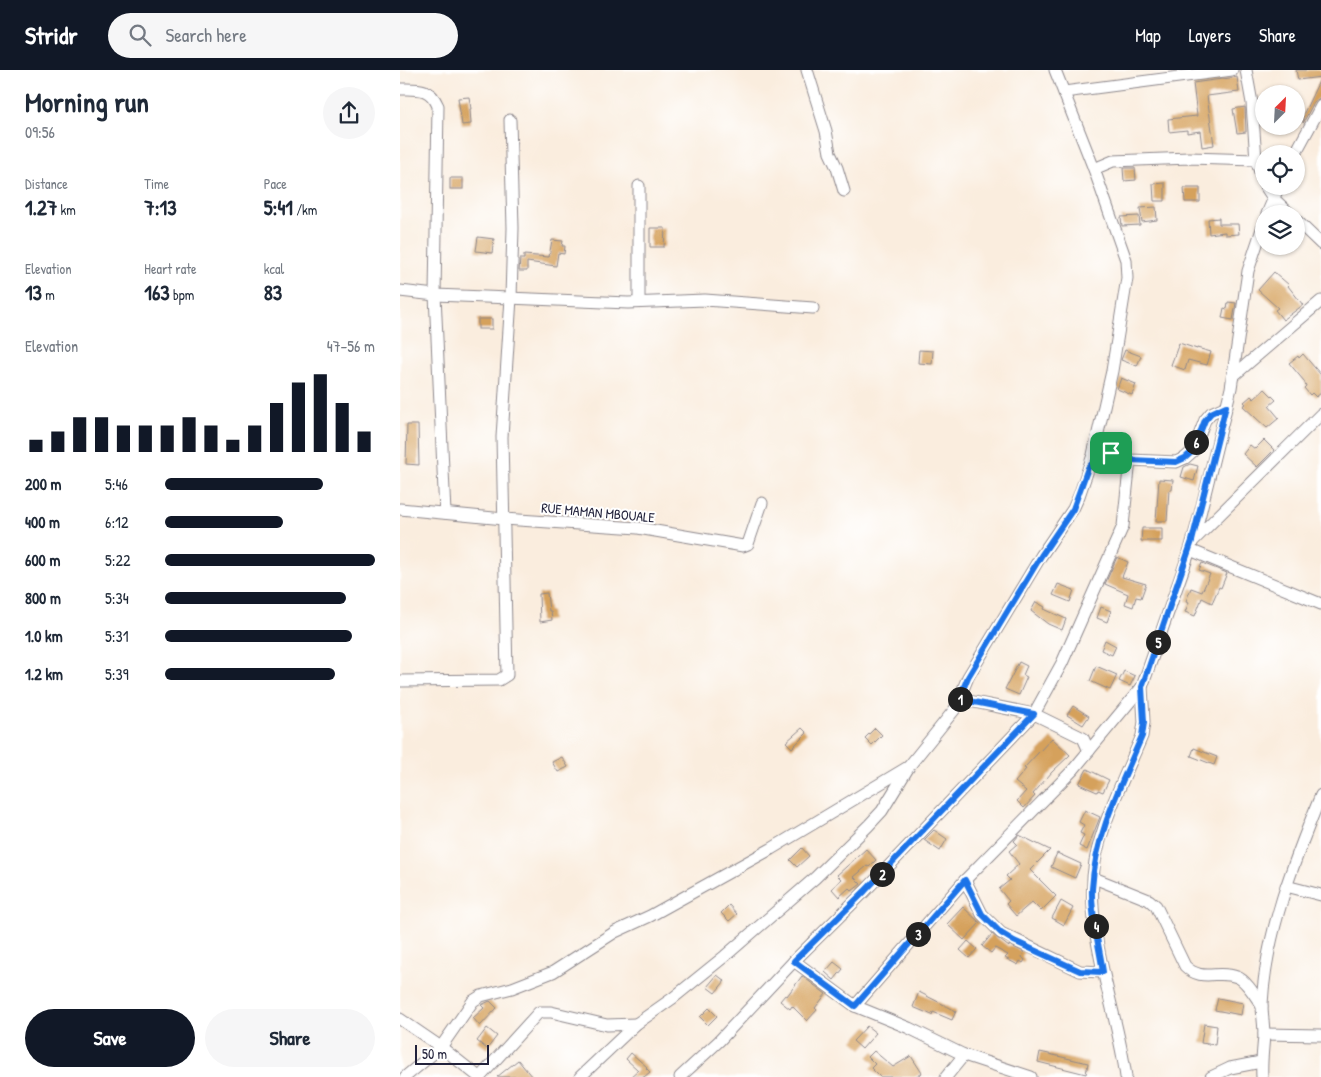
<!DOCTYPE html>
<meta charset="utf-8">
<style>
:root{--surface:#fff;--page:#f6f6f7;--text:#1f2937;--muted:#747a83;--accent:#111827}
body{margin:0;font-family:"Patrick Hand",sans-serif;background:var(--page);color:var(--text);height:100vh;display:flex;flex-direction:column;font-size:19px;white-space:nowrap}
*{box-sizing:border-box;margin:0}
p{font-size:16px;color:var(--muted)}
.icon{flex:none;width:28px;height:28px;fill:none;stroke:currentColor;stroke-width:2;stroke-linecap:round;stroke-linejoin:round}
.map{position:relative;flex:1;overflow:hidden}
.drawer{display:flex;flex-direction:column;background:var(--surface);width:400px}
.drawer>*{flex:none}
.needle{width:32px;rotate:24deg}
.buttons{position:absolute;left:855px;top:15px;display:grid;gap:10px}
.buttons a{display:grid;place-items:center;width:50px;height:50px;border-radius:50%;background:var(--surface);box-shadow:0 1px 4px #0004;font-size:25px}
.scale{position:absolute;left:15px;bottom:12px;width:74px;box-sizing:border-box;padding-left:5px;border:2px solid #22223b;border-top:0;font-size:14px;line-height:18px;white-space:nowrap;color:#22223b;-webkit-text-stroke:4px #fff;paint-order:stroke}
.pin{position:absolute;display:grid;place-items:center;width:42px;height:42px;color:#fff;margin:-21px;border-radius:10px;box-shadow:0 2px 8px #0006}
.km{position:absolute;width:25px;height:25px;margin:-12px;border-radius:50%;background:#222;color:#fff;font-size:14px;line-height:25px;text-align:center}
.round{display:grid;place-items:center;flex:none;width:52px;height:52px;border-radius:26px;background:var(--page)}
.overview{display:flex;align-items:center;justify-content:space-between;height:85px;padding:0 25px}
h1{font-size:28px;font-weight:700;line-height:38px}
.metrics{display:grid;grid-template-columns:repeat(3,1fr);gap:8px;height:85px;padding:5px 25px}
.metrics div{display:grid;align-content:center}
.metrics b{font-size:21px;font-weight:700}
.metrics small{font-size:14px;font-weight:400}
.metrics p{font-size:14px}
.chart{height:140px;padding:10px 25px}
.chart p{display:flex;justify-content:space-between}
.chart svg{width:100%;height:90px;margin-top:5px;stroke:var(--accent);stroke-width:6}
.primary-button{display:flex;gap:10px;margin-top:auto;padding:10px 25px}
.primary-button a{flex:1;height:58px;border-radius:30px;background:var(--accent);color:#fff;font-size:20px;font-weight:700;line-height:58px;text-align:center}
.primary-button a+a{background:var(--page);color:var(--text)}
ul{padding:0 25px;list-style:none;font-size:16px}
li{display:grid;grid-template-columns:80px 60px 1fr;align-items:center;height:38px}
li i{height:12px;border-radius:6px;background:var(--accent)}
header{display:flex;align-items:center;gap:30px;box-sizing:border-box;height:70px;padding:0 25px;background:var(--accent);color:#fff}
header strong{font-size:24px}
nav{display:flex;gap:28px;margin-inline-start:auto;font-size:18px}
.search{width:350px;height:45px;background:var(--page);display:flex;align-items:center;gap:12px;box-sizing:border-box;padding:0 18px;border-radius:28px;color:var(--muted);font-size:19px}
main{display:flex;flex:1;min-height:0}
.map>svg:first-child{display:block}
.building{fill:#d5a15c}
.lines{fill:none;stroke-linecap:round;stroke-linejoin:round}
.street-casing{stroke:#8e888c;stroke-width:13}
.street{stroke:#fff;stroke-width:11}
.route-casing{stroke:#fff;stroke-width:10}
.route{stroke:#1a73e8;stroke-width:6}
.labels{text-anchor:middle;dominant-baseline:central;stroke-width:4;stroke-linejoin:round;paint-order:stroke}
.street-label{font-size:14px;fill:#22223b;stroke:#fff}
</style>
<header>
<strong>Stridr</strong>
<div class="search"><svg class="icon" aria-label="search" viewBox="0 0 24 24"><circle cx="10" cy="10" r="6"/><path d="M15 15l6 6"/></svg>Search here</div>
<nav><a>Map</a><a>Layers</a><a>Share</a></nav>
</header>
<main>
<section class="drawer">
<div class="overview"><div><h1>Morning run</h1><p>09:56</p></div><a class="round"><svg class="icon" aria-label="share" viewBox="0 0 24 24"><path d="M12 15V3M7 8l5-5 5 5M5 13v7h14v-7"/></svg></a></div>
<div class="metrics">
<div><p>Distance</p><b>1.27<small> km</small></b></div>
<div><p>Time</p><b>7:13</b></div>
<div><p>Pace</p><b>5:41<small> /km</small></b></div>
</div>
<div class="metrics">
<div><p>Elevation</p><b>13<small> m</small></b></div>
<div><p>Heart rate</p><b>163<small> bpm</small></b></div>
<div><p>kcal</p><b>83</b></div>
</div>
<div class="chart"><p><span>Elevation</span>47–56 m</p>
<svg viewBox="0 0 160 44" preserveAspectRatio="none"><path d="M5 44V38M15 44V34M25 44V27M35 44V27M45 44V31M55 44V31M65 44V31M75 44V27M85 44V31M95 44V38M105 44V31M115 44V20M125 44V10M135 44V6M145 44V20M155 44V34"/></svg>
</div>
<ul>
<li><b>200 m</b>5:46<i style="width:75%"></i></li>
<li><b>400 m</b>6:12<i style="width:56%"></i></li>
<li><b>600 m</b>5:22<i style="width:100%"></i></li>
<li><b>800 m</b>5:34<i style="width:86%"></i></li>
<li><b>1.0 km</b>5:31<i style="width:89%"></i></li>
<li><b>1.2 km</b>5:39<i style="width:81%"></i></li>
</ul>
<div class="primary-button"><a>Save</a><a>Share</a></div>
</section>
<div class="map">
<svg width="921" height="1007" viewBox="0 0 921 1007">
<rect width="100%" height="100%" fill="#fff"/>
<filter id="ink" filterUnits="userSpaceOnUse"><feTurbulence type="fractalNoise" baseFrequency=".02" numOctaves="2"/><feDisplacementMap in="SourceGraphic" scale="10" xChannelSelector="R" yChannelSelector="G"/><feConvolveMatrix kernelMatrix="1 2 1 2 8 2 1 2 1" color-interpolation-filters="sRGB"/></filter>
<filter id="wash" filterUnits="userSpaceOnUse"><feTurbulence type="fractalNoise" baseFrequency=".0096" numOctaves="4" result="noise"/><feDisplacementMap in="SourceGraphic" scale="20" xChannelSelector="R" yChannelSelector="G"/><feGaussianBlur stdDeviation="1.12" result="paint"/><feColorMatrix in="noise" values="0 0 0 0 0 0 0 0 0 0 0 0 0 0 0 0 0 1.4 0 .05"/><feComposite in="paint" operator="in"/></filter>
<g filter="url(#wash)">
<rect width="100%" height="100%" fill="#faedde"/>
<g id="blocks">
<!-- building -->
<g class="building">
<path d="M896 0H921V27L914 32 903 53V45L921 7 898 10Z"/>
<path d="M837 7 839 22 807 26 814 75 802 77 800 61 787 63V60L769 62 768 49 797 46 793 13Z"/>
<path d="M69 27 71 39H70L71 54 62 55 58 28Z"/>
<path d="M845 37 846 62 837 63 833 39Z"/>
<path d="M723 98H735L736 110 724 111Z"/>
<rect x="50" y="108" width="13" height="11"/>
<path d="M765 113V131H754L753 114Z"/>
<path d="M784 118H800V132H785Z"/>
<path d="M756 137 757 150 742 152 740 138Z"/>
<path d="M739 146 740 155 722 156 721 147Z"/>
<path d="M819 148V154H838L839 164 825 165V162L809 164 808 149Z"/>
<path d="M250 158H265L264 177H250Z"/>
<path d="M78 167 94 169 92 183 76 181Z"/>
<path d="M152 170 163 171 162 176H165L164 184 158 183 156 196 127 192V201H119L120 189H124V185L149 187Z"/>
<path d="M874 202 889 215 888 216 903 235 883 250 875 240 878 238 858 220Z"/>
<path d="M828 232 836 233 833 250 822 248 824 238 827 239Z"/>
<rect x="78" y="249" width="14" height="10"/>
<path d="M779 273 797 279V278L811 282 807 295 788 290 785 300 771 295Z"/>
<path d="M519 280 533 281 532 294 518 293Z"/>
<path d="M725 280 741 286 737 296 721 290Z"/>
<path d="M903 284 921 305V323L916 327 912 323 910 325 904 318 906 316 904 311 889 293 898 286 899 288Z"/>
<path d="M721 308 736 314 732 325 717 319Z"/>
<path d="M865 319 876 330 869 336 879 348 867 358 843 336 846 334 844 332 851 326 854 329Z"/>
<path d="M7 355H18L19 395 6 394Z"/>
<path d="M864 370 874 380 857 397 843 384 850 375 855 379Z"/>
<path d="M790 394 798 396 794 411 781 407 784 397Z"/>
<path d="M759 409 773 410 772 420H769L767 451H756Z"/>
<path d="M742 458H762V471H741Z"/>
<path d="M717 487 728 492 722 507 746 514 741 528 736 527 733 537 725 534 728 524 705 514Z"/>
<path d="M802 493 827 503 821 518 819 517 812 533 802 528 795 546 785 542 789 532 786 531 791 518 802 522 810 504 799 500Z"/>
<path d="M658 514 674 520 670 532 653 525Z"/>
<path d="M147 523 149 541H151L152 550 140 552 139 524Z"/>
<path d="M636 532 645 537 644 539 666 549 662 560 648 554 631 541Z"/>
<path d="M701 537 711 541 707 552 697 548Z"/>
<path d="M705 570 716 576 712 585 701 580Z"/>
<path d="M619 592 627 596 623 605 627 607 619 625 605 619Z"/>
<path d="M696 596 717 605 710 620 690 611Z"/>
<path d="M724 601 735 606 730 616 719 611Z"/>
<path d="M673 636 689 646 683 655 667 645Z"/>
<path d="M402 658 407 663 392 678 386 672Z"/>
<path d="M475 658 482 665 472 675 465 668Z"/>
<path d="M652 668 670 685 652 702 633 724 635 726 624 738 617 731 626 721 615 712 626 699 624 698Z"/>
<path d="M794 678 817 687 814 695 791 686Z"/>
<path d="M162 687 168 697 158 702 152 692Z"/>
<path d="M687 699 709 710 703 722 698 720 697 722 679 714Z"/>
<path d="M685 740 700 747 687 780 679 776 684 765 680 763 684 755 679 752Z"/>
<path d="M534 760 547 769 540 781 524 770Z"/>
<path d="M619 765 650 780 630 800 656 826 641 841 632 832 616 846 606 834 609 831 599 819 610 810 606 806 619 794 609 781 617 774 614 771Z"/>
<path d="M402 778 409 786 397 797 390 790Z"/>
<path d="M466 779 476 790 469 797 467 796 454 807 461 814 452 821 449 818 439 827 432 819 441 809 437 805Z"/>
<path d="M657 783 681 794 675 808 651 797Z"/>
<path d="M661 831 673 838 664 855 652 848Z"/>
<path d="M329 835 337 844 329 851 321 843Z"/>
<path d="M563 837 580 853 564 870 547 854Z"/>
<path d="M592 864 609 877V875L624 882 622 887 625 890 623 893 620 891 618 895 605 888 608 885 595 878 591 883 582 876Z"/>
<path d="M568 871 577 879 569 888 560 880Z"/>
<path d="M434 892 443 899 434 910 425 902Z"/>
<path d="M317 905 325 911 315 923 307 917Z"/>
<path d="M402 906 426 924 415 938 417 940 407 951 392 936 390 939 380 931 385 925 387 926Z"/>
<path d="M519 922 556 941 552 950 533 942 532 945 513 937Z"/>
<path d="M818 928 843 933 841 945 815 940Z"/>
<path d="M90 931 97 938 80 956 73 948 84 938 81 935Z"/>
<path d="M309 938 317 946 308 955 300 947Z"/>
<path d="M804 954 817 956 815 975 801 973Z"/>
<path d="M467 956 476 963 462 979 453 971Z"/>
<path d="M87 958 97 966 87 979 77 971Z"/>
<path d="M474 981 493 997 511 986 522 1003 515 1007H480L471 998 475 994 468 987Z"/>
<path d="M640 982 688 993 686 1004 638 992Z"/>
<path d="M231 983 247 997 246 998 250 1002 244 1007H230L238 1000 226 989Z"/>
<path d="M118 990 132 1007H97Z"/>
</g>
</g>
</g>
<g filter="url(#ink)">
<use href="#blocks" fill-opacity="0" stroke="#8e888c" stroke-width="1"/>
<g class="lines">
<!-- street casing -->
<g class="street-casing">
<g id="street">
<path d="M407 0 426 61 430 83 437 98 444 121"/>
<path d="M846 0 852 33 856 90 864 114"/>
<path d="M0 19C18 19 30 17 38 36L35 225 45 443"/>
<path d="M664 22 832 0"/>
<path d="M895 84 921 36"/>
<path d="M694 99 713 91 789 88 856 90"/>
<path d="M239 116V232"/>
<path d="M865 116 873 128 890 144"/>
<path d="M867 144 879 116"/>
<path d="M896 150 921 174"/>
<path d="M0 221 35 225 228 233 305 230 413 238"/>
<path d="M832 307 921 231"/>
<path d="M691 395 699 385 711 383 730 390 776 392 785 388 793 381 805 350 811 343 827 336"/>
<path d="M0 439 104 449 238 458 343 476 348 474 362 433"/>
<path d="M794 470 921 344"/>
<path d="M790 480 921 534"/>
<path d="M0 611 99 610 107 605 102 367 111 228 113 158 110 50"/>
<path d="M559 629 634 644 683 668 689 681"/>
<path d="M694 808 749 830 756 836 785 896C802 913 818 899 837 907 846 910 856 927 862 936"/>
<path d="M565 810 582 844 601 863 680 901 703 902"/>
<path d="M886 816 921 825"/>
<path d="M394 891 455 936 509 958 564 985 631 1007"/>
<path d="M455 936 565 810 673 700 742 617"/>
<path d="M0 949 41 977 79 1007"/>
<path d="M864 964 921 965"/>
<path d="M5 1007 41 977 73 931 81 926 112 918 153 902 215 862 250 846 371 779 508 697"/>
<path d="M80 1007 139 942H151L207 955 236 954"/>
<path d="M180 1007 236 954 273 928 325 886 415 808 468 756 482 741 510 695 555 639 568 607 641 486 673 439 679 426 693 385 712 301 727 208 726 190 694 99 655 0"/>
<path d="M280 1007 319 971 394 891 465 821 634 644 662 593 723 456 730 390"/>
<path d="M546 1007 564 985"/>
<path d="M726 1007C717 937 683 861 695 791 702 752 726 704 742 666L744 652 742 617 790 480 800 444 831 318 848 201 864 153"/>
<path d="M811 1007 830 998 861 992"/>
<path d="M862 1007C861 992 863 980 864 965 864 955 862 945 862 934 866 862 894 791 921 725"/>
</g>
</g>
<!-- street -->
<use href="#street" class="street"/>
</g>
</g>
<g class="lines" filter="url(#ink)">
<!-- route casing -->
<g class="route-casing">
<path id="route" d="M826 336 792 471 742 617 744 652 742 666C721 715 695 765 692 819 691 846 699 875 703 902L680 901 614 871 601 863 582 844 565 810 455 936 394 891 465 821 634 644 559 629 568 607 641 486 673 439 688 398 700 385 711 383 730 390 776 392 785 388 793 381 805 350 811 343Z"/>
</g>
<!-- route -->
<use href="#route" class="route"/>
</g>
<g class="labels">
<!-- street labels -->
<g class="street-label">
<text transform="translate(198 442) rotate(5)">RUE MAMAN MBOUALE</text>
</g>
</g>
</svg>
<div class="buttons">
<a><svg class="needle" viewBox="-14 -14 28 28"><path d="M0-13l5 13h-10z" fill="#e53935"/><path d="M0 13l5-13h-10z" fill="#747a83"/></svg></a>
<a><svg class="icon" aria-label="locate" viewBox="0 0 24 24"><circle cx="12" cy="12" r="6"/><path d="M12 2v4M12 18v4M2 12h4M18 12h4"/></svg></a>
<a><svg class="icon" aria-label="layers" viewBox="0 0 24 24"><path d="M12 4l9 5-9 5-9-5zM3 14l9 5 9-5"/></svg></a>
</div>
<div class="scale">50 m</div>
<div class="pin" style="left:711px;top:383px;background:#1e9e55"><svg class="icon" aria-label="arrive" viewBox="0 0 24 24"><path d="M6 21V4h12l-3 4 3 4H6"/></svg></div>
<b class="km" style="left:560px;top:629px">1</b>
<b class="km" style="left:482px;top:804px">2</b>
<b class="km" style="left:518px;top:864px">3</b>
<b class="km" style="left:696px;top:856px">4</b>
<b class="km" style="left:758px;top:572px">5</b>
<b class="km" style="left:796px;top:372px">6</b>
</div>
</main>
